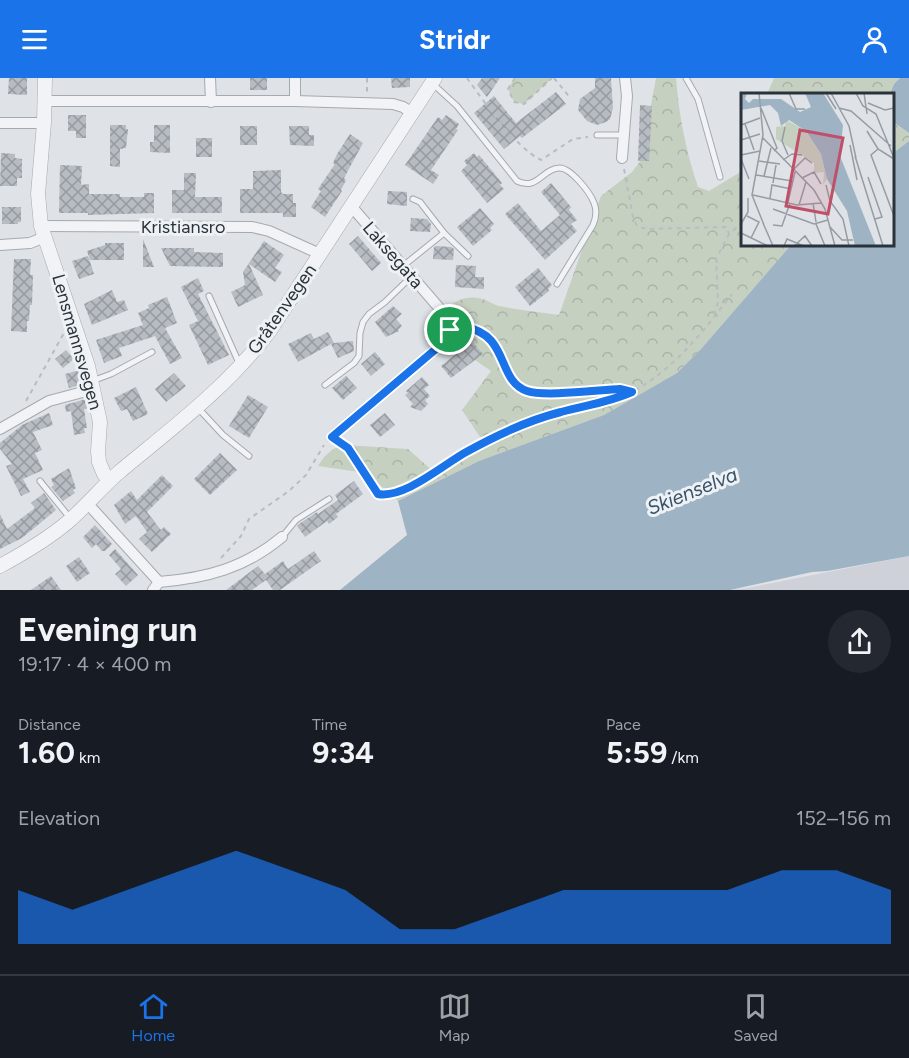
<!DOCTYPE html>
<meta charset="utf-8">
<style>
:root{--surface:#171b24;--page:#242831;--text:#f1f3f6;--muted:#9ea1a6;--line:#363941;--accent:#1a73e8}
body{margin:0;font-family:Figtree,sans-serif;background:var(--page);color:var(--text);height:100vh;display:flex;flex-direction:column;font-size:22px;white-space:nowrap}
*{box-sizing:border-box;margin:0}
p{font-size:20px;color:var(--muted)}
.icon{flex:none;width:33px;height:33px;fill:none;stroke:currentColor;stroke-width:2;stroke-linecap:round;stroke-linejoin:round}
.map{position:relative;height:512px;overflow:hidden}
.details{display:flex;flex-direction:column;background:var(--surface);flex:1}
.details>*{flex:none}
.pin{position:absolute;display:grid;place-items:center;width:51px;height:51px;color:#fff;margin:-26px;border:3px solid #fff;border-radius:50%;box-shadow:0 2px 6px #0007}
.round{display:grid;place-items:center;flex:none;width:63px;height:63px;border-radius:32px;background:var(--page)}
.headline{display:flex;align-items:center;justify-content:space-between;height:102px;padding:0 18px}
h1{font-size:33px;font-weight:700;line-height:45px}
.figures{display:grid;grid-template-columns:repeat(3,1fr);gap:9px;height:102px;padding:6px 18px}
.figures div{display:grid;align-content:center}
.figures b{font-size:30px;font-weight:700}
.figures small{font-size:16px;font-weight:400}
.figures p{font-size:16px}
.chart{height:168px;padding:12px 18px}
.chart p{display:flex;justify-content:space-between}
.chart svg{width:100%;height:108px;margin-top:6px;fill:var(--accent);opacity:.7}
header{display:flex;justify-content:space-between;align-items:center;height:78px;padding:0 18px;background:var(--accent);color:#fff;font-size:27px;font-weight:700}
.menu{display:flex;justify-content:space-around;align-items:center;height:84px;border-top:2px solid var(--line);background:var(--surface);font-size:16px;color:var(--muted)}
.menu a{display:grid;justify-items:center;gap:3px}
.menu .current{color:var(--accent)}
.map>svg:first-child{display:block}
.built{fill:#ced2d8}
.forest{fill:url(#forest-crowns)}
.water{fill:#9eb3c3}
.building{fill:url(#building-cross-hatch)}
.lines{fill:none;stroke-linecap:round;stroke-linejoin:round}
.service-casing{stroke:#a5aab0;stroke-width:7}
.minor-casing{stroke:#a5aab0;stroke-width:12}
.tertiary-casing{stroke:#a5aab0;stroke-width:15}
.path{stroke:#b9bdc2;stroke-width:2;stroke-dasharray:4.5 4.5;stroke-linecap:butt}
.service{stroke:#f1f3f6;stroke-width:5}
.minor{stroke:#f1f3f6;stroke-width:10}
.tertiary{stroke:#f1f3f6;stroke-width:14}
.route-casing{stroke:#fff;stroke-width:12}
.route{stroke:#1a73e8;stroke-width:8}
.labels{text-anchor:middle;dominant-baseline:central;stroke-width:6;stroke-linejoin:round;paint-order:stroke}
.street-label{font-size:18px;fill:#2a323c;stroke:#eef2f5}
.water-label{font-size:20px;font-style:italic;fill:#38536c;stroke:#eef2f5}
.inset-road{fill:none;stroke:#979ca3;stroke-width:1.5}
.view{fill:#c05069;fill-opacity:0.15;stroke:#c05069;stroke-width:3}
.inset-edge{fill:none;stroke:#2a323c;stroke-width:3}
</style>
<header><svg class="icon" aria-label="menu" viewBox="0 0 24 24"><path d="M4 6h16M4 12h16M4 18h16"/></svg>Stridr<svg class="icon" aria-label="person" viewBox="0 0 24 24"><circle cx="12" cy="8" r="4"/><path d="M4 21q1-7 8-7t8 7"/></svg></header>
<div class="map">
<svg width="909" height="512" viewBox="0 0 909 512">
<defs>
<pattern id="forest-crowns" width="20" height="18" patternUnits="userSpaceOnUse" patternTransform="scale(1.5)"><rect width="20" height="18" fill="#c6d0c1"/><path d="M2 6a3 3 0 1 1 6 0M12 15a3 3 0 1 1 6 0" fill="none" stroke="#aab3a7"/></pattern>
<pattern id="building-cross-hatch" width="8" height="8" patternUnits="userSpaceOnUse" patternTransform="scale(1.5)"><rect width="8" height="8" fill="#b7bcc3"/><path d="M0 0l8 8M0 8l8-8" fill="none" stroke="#9599a0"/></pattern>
</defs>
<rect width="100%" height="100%" fill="#dfe3e7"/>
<!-- built -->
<path class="built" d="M909 478V512H730L747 510Z"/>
<!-- forest -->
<g class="forest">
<path d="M515 0H552L524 26 514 24 508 11Z"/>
<path d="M656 0H676C679 38 686 73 698 109L709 113 742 93V166L791 167 701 271 677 295 604 337 479 383 398 423 366 395 318 388 324 379 333 371 345 367 408 371 435 395 440 386 484 365 462 332 491 293 436 255C440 233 457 214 482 221 488 222 492 226 499 228 518 232 539 234 559 237L601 118 632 94 645 77 649 38Z"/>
<path d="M774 0H900L894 6 890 16H767Z"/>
<path d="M892 44 909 55V63L893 75Z"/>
</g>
<!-- water -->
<g class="water">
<path d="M900 0H909V55L893 44 892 16H890L894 6Z"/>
<path d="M909 63V478L827 493 812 494 730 512H340L407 457 398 423 479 383 604 337 677 295 701 271 791 167 892 166 893 75Z"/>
</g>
<!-- building -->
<g class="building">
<path d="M9 0H27V17L8 16Z"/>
<rect x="250" y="0" width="17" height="12"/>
<path d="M391 0H410V9L392 10Z"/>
<path d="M482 0H500L487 19 477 7Z"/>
<path d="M595 0H611L613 30 610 41 606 44 597 47 587 43 578 32 580 21 595 10Z"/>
<path d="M556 14 566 26 522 60 520 58 504 71 474 35 494 18 516 45Z"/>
<path d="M640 27 652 28 649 83H638Z"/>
<path d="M68 37H86V60H76V53H68Z"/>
<path d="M446 37 459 46 456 51 458 52 431 92 439 97 433 106 405 87 438 39 442 42Z"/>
<path d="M110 47H126V51H128L126 70 120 71V89L110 88Z"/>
<path d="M154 47H170V75L150 74V64H154Z"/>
<rect x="240" y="48" width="17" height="19"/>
<path d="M289 48H309V57H314V68L290 67Z"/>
<path d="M350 56 363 65 344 100 346 102 341 112 342 113 325 139 311 129 321 113 318 111 335 86 333 85 337 76Z"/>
<rect x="196" y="60" width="16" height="19"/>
<path d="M1 75 15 76V80L22 81V100H17V108H0Z"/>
<path d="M474 75 477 79 479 77 502 105 500 107 504 111 487 125 461 93 467 87 464 83Z"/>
<path d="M60 87 82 88 81 107 89 106V116H120V119H144V115H154V135L88 137V135H59Z"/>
<path d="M281 92V114L283 116H293V125H296V139H283V135H240V111H253V93Z"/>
<path d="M184 95H196L195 119H222V135H172V112H184Z"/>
<path d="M551 105 571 129 569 132 577 142 571 146 577 153 545 182 505 136 518 125 541 153 560 137 541 114Z"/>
<path d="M388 113 407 114V128L387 126Z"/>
<path d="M2 129H21V144H18V146H2Z"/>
<path d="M480 130 494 146 490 150 492 152 473 168 457 149Z"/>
<path d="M411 140 427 141 431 146 430 154 410 153Z"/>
<path d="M358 158 381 185 372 193 349 166Z"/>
<path d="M143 161 154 189H143Z"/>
<path d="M264 163 284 177 275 190 282 194 275 204 249 186 263 217 238 229 231 214 245 207 243 194Z"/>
<path d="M105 165H124V182H90L87 173 105 167Z"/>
<path d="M436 168 451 169 454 171 453 182 433 181 434 169Z"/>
<path d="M161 170H194V174L223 175V189L170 188Z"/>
<path d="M88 178 94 196 79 201 72 183Z"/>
<path d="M14 181H31L30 197H33L32 227H30L29 243H27V254L11 253Z"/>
<path d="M456 187 476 188 475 199H484V211L455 209Z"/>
<path d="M538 190 552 207 548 211 549 213 530 228 515 209Z"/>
<path d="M198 200 204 213 198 216 229 277 208 287 189 247 198 243 181 209Z"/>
<path d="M112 212 117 224 124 222 128 232 92 247 84 226Z"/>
<path d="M167 219 177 245 165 250 182 280 170 286 155 258 119 270 118 268 122 278 104 285 96 262 143 247 138 235 149 230 148 227Z"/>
<path d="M393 228 402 236 396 241 402 248 398 252 399 253 386 259 375 244Z"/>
<path d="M328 254 334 265 353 263 354 273 338 280 331 266 298 284 288 266 311 255 314 261Z"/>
<path d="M472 263 483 276 451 300 441 288Z"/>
<path d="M66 272 74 281 63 290 55 281Z"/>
<path d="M375 274 385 286 371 298 361 286Z"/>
<path d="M80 292 83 306 69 310 65 296Z"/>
<path d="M174 295 186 308 166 324 155 311Z"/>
<path d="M346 298 357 310 343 322 332 310Z"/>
<path d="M422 299 429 307 424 311 430 318 425 322 428 326 421 333 410 329 413 326 405 317 408 315 406 313Z"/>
<path d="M136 309 148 336 133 343 127 331 121 333 114 320Z"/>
<path d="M248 317 268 329 249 360 229 348Z"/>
<path d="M86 321 88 331H84L87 350H84L85 355 74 357 71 333 66 334 65 327Z"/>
<path d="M49 335 53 347 33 354 42 372 35 375 43 392 23 401 30 414 21 418 6 388 12 386 0 371V365L22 347Z"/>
<path d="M385 335 395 347 380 359 370 347Z"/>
<path d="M220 375 237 392 210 417 194 401Z"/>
<path d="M69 390 76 410 73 412 75 415 63 423 51 409 54 407 51 401Z"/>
<path d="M162 397 173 408 147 434 161 452 164 449 171 456 152 474 139 461 147 454 136 438 125 446 114 427 131 413 137 422Z"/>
<path d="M354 403 363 416 336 436 338 439 329 446 327 443 305 459 297 448 299 446 317 434 318 436 338 422 335 417Z"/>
<path d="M44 415 56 432 22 460 0 471V436L7 451 35 430 31 425Z"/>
<path d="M95 447 112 466 105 473H102L96 466 92 470 83 459Z"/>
<path d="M115 471 138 497 126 508 115 496 121 491 109 477Z"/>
<path d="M314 473 321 483 280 512H273L266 502 252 512H226L258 488 265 496 283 483 288 491Z"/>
<path d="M79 479 90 495 77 504 66 488Z"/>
<path d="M51 498 61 512H31Z"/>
</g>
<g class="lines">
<!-- service casing -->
<g class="service-casing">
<g id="service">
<path d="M686 0 698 21 720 99"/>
<path d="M433 6 457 28 517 103C537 113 542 91 559 90 570 89 590 114 594 125 597 132 596 140 593 147L557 206"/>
<path d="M597 57H624"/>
<path d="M413 121 420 124 444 155 468 178"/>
<path d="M403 188 444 155"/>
<path d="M209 218 239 285"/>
<path d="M92 303 111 296 152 274"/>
<path d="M325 307 354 285 359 278 360 255 363 244 369 236 385 224 412 198"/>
<path d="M198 330 223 357 249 378"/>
<path d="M40 403 70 440"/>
<path d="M282 459 296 442 329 421"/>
</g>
</g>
<!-- minor casing -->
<g class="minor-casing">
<g id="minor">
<path d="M210 0 211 24"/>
<path d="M45 23H295L393 26 403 29 412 35"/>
<path d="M295 23V0"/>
<path d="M0 45H44"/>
<path d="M622 80 627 18 625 0"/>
<path d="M41 148 252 149 269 153 320 176"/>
<path d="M0 167 30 165 45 159"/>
<path d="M0 351 49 323 94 311"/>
<path d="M332 359 443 265C449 256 452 249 447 239L352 129"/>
<path d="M88 426 159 504"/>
<path d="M153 512 159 504C207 500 245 490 282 459"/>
</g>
</g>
<!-- tertiary casing -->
<g class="tertiary-casing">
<g id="tertiary">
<path d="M45 0 44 45 38 116 41 148 88 288 100 344 98 373 99 384 104 396 109 403"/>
<path d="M0 488C24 475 48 461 69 443 86 428 101 410 118 395 172 350 229 308 271 251L435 0"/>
</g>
</g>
<!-- path -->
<g class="path">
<path d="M367 0V15"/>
<path d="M467 0C485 25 514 68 541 82L573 61 588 59"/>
<path d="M515 0 508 11 514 24 524 26 552 0"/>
<path d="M554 0 571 21"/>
<path d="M624 91 633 139 637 148 646 151 727 149 729 156"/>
<path d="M714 237 718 224 716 181 729 156 742 145"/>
<path d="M460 250C503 242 496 302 526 313 545 319 598 312 620 311L632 314"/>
<path d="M26 323 64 255"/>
<path d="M342 366 348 370 378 416C406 421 447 383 471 371 500 356 529 342 560 334 570 331 581 331 592 328 612 323 633 315 650 303 684 279 707 248 732 216"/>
<path d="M221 480 241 458 249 441 289 413 306 397 324 367"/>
</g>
<!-- service -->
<use href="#service" class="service"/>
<!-- minor -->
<use href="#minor" class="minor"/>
<!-- tertiary -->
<use href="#tertiary" class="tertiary"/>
</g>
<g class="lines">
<!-- route casing -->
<g class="route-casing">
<path id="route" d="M465 249C510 257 496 302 527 313 545 319 598 312 620 311L632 314C607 325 586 327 561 334 529 342 497 357 468 373 445 385 405 421 378 416L348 370 332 359 443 265 450 252Z"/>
</g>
<!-- route -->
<use href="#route" class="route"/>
</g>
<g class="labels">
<!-- street labels -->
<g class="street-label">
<text x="183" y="149">Kristiansro</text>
<text transform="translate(393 177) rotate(49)">Laksegata</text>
<text transform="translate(282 231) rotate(-55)">Gråtenvegen</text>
<text transform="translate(77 264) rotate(74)">Lensmannsvegen</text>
</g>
<!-- water labels -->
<g class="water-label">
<text transform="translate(692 413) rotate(-22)">Skienselva</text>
</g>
</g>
<!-- overview -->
<g transform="translate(741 15)">
<rect width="153" height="153" fill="#dfe3e7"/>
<path d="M45 27 64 37 80 61 86 86 82 92 83 79 73 80V70L35 46V34L44 33Z" fill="#c6d0c1"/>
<path d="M0 0H6L4 6 8 10 12 6H40L59 19 70 14 64 0H82L102 32 99 63 135 153H114L106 118 86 86 80 61 65 38 48 27 40 33 37 20 29 12 0 17Z" fill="#9eb3c3"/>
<path class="inset-road" d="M18 0 22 42 11 102 23 132M48 0 55 16H64M85 0 95 16M90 0 108 33 115 65M115 0 122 13 135 21 153 65M123 0 126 21M127 10 144 17 153 15M20 15 36 55 33 58M98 15 110 18 150 53M4 31 13 57M0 32 19 25M44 34 41 48 47 62M126 38 137 56 153 66M22 45 73 97 84 116 94 153M0 47 19 41M109 52 116 87M137 56 130 62 153 123M0 62 19 58M114 63 142 153M0 66 8 86M42 67 51 61 61 62M18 68 39 71M52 77 64 65 71 70M15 82 51 88M23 83 30 55M127 84 141 124 134 126M61 85 73 79 80 91M32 90 35 72M85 92 89 108 102 126 108 153M12 102 56 112 80 110M29 105 31 92 50 96M47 109 54 79M72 110 75 129M58 112 65 89M32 116 73 131 87 127M6 123 18 129 10 145M22 130 32 153M0 131 7 119V105M75 131 84 153M32 132 41 133 49 110M89 134 101 147H112M0 140 27 153M43 153 46 146 63 153M53 153 64 143 71 153"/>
<path class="view" d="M59 37 102 45 87 121 45 113Z"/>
<rect width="153" height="153" class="inset-edge"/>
</g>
</svg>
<div class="pin" style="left:450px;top:252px;background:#1e9e55"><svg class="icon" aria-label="arrive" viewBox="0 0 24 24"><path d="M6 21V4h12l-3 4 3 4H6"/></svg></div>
</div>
<section class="details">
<div class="headline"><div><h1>Evening run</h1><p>19:17 · 4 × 400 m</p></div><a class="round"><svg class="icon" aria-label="share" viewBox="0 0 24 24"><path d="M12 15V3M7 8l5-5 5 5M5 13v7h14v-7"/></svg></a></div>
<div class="figures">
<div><p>Distance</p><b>1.60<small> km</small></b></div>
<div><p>Time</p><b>9:34</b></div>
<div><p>Pace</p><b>5:59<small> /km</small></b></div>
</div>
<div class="chart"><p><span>Elevation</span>152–156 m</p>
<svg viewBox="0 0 160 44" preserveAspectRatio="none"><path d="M0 44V22L10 30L20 22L30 14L40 6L50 14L60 22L70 38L80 38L90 30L100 22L110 22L120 22L130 22L140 14L150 14L160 22V44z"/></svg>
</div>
</section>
<nav class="menu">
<a class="current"><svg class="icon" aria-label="home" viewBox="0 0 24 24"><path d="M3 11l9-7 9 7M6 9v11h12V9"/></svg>Home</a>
<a><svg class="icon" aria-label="map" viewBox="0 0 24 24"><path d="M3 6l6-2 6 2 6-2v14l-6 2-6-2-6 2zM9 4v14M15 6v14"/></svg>Map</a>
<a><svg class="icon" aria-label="saved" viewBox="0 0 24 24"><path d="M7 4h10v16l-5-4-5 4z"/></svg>Saved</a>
</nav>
